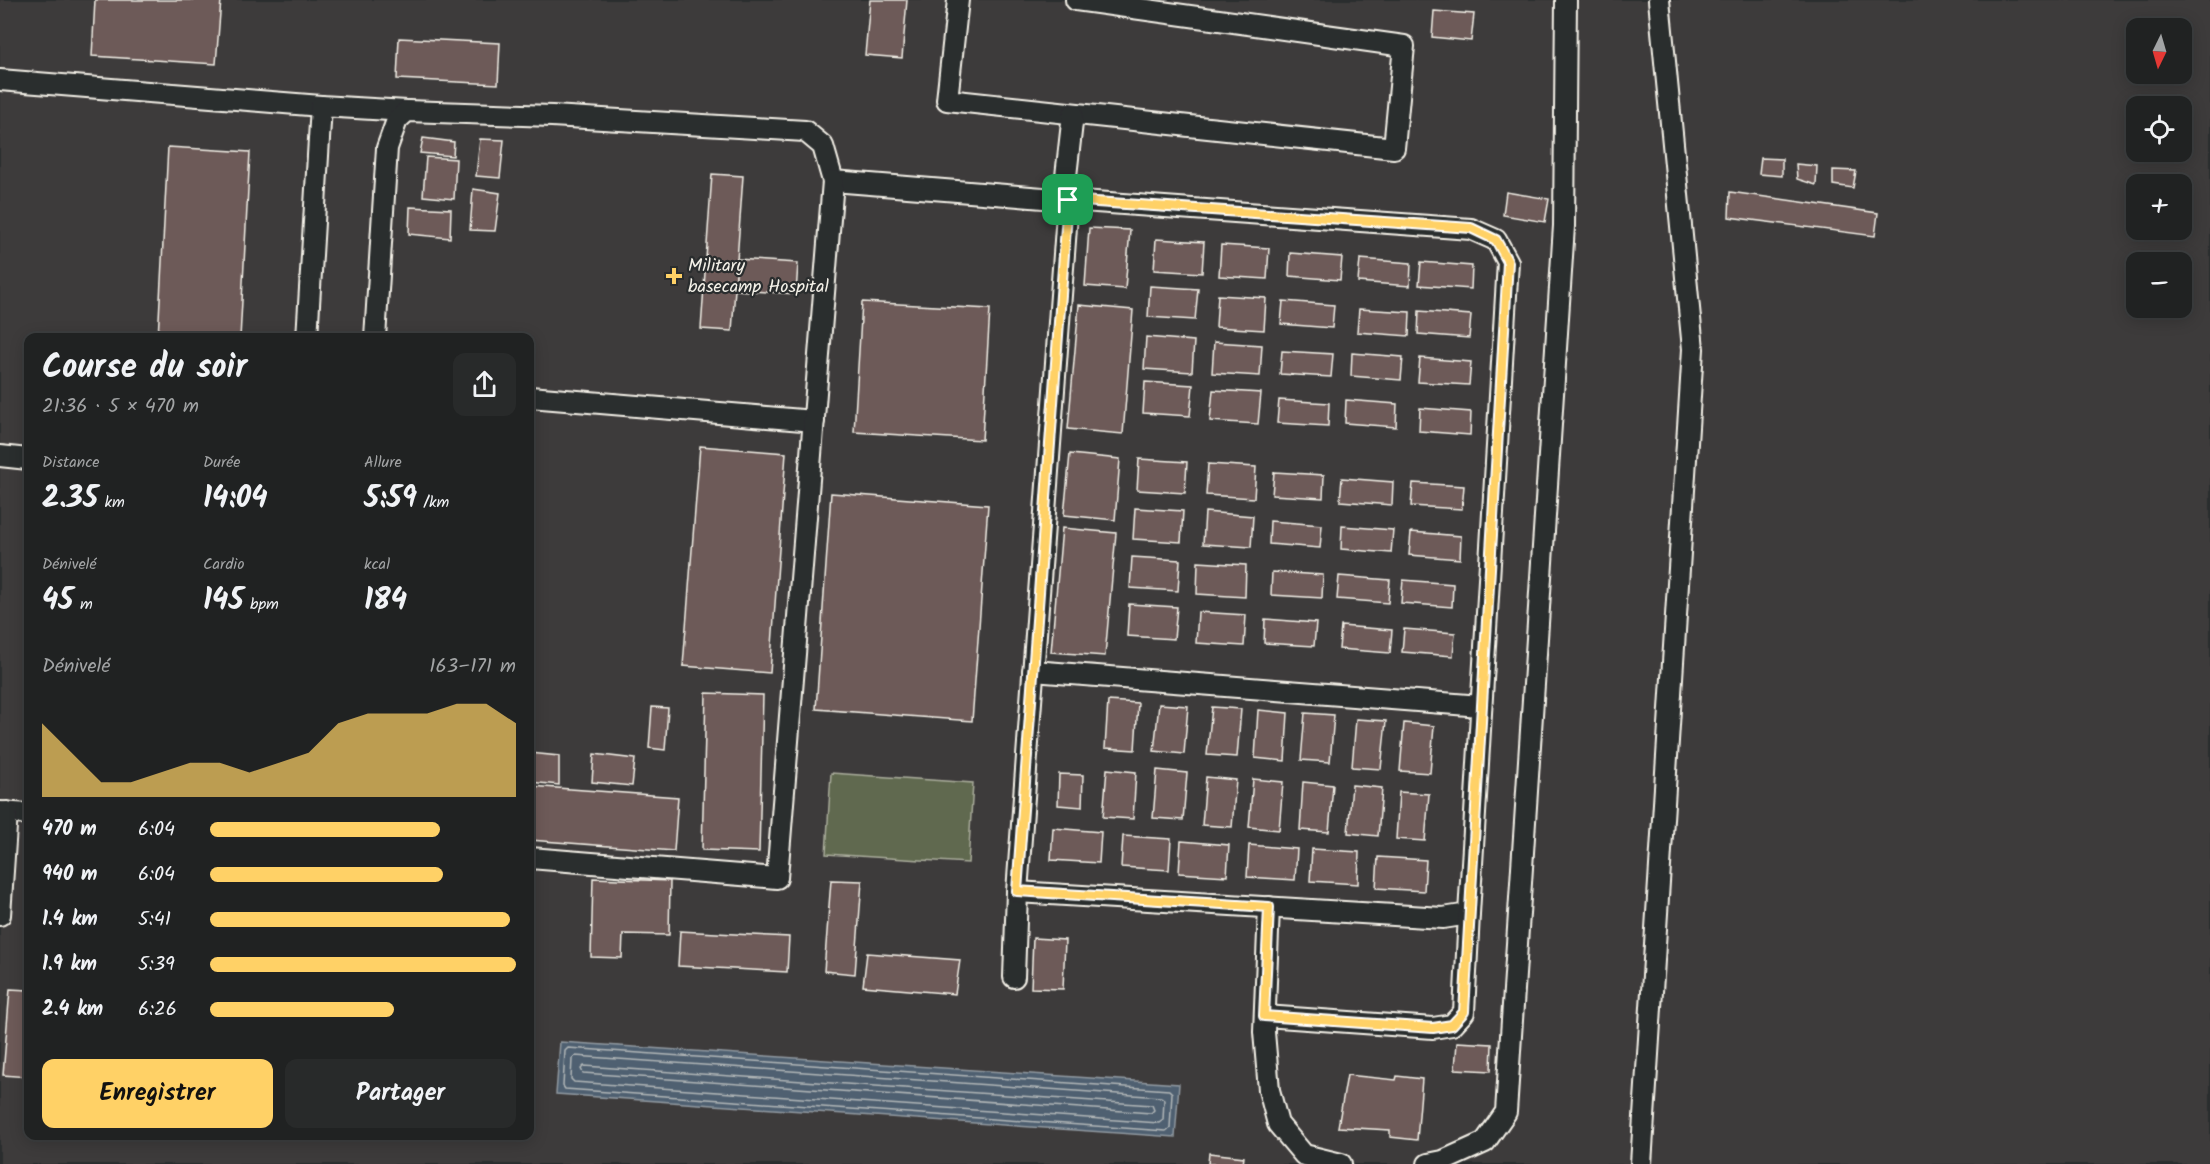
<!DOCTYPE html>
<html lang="fr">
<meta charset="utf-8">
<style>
:root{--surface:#202222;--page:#282a2a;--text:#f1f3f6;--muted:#a2a4a5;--line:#3d3f40;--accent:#ffd166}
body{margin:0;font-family:Kalam,sans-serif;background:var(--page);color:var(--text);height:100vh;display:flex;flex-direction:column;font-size:22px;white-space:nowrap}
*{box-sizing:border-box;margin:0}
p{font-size:20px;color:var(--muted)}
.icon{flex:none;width:33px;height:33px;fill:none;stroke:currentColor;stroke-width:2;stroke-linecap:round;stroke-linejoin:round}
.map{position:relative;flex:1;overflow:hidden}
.sheet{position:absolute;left:24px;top:333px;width:510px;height:807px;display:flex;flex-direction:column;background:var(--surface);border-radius:12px;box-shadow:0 3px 15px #0003,0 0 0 2px var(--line)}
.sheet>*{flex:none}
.needle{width:39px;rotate:185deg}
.fabs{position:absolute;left:2126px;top:18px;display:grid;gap:12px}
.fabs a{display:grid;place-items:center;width:66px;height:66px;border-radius:12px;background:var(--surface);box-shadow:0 3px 15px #0003,0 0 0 2px var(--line);font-size:30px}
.pin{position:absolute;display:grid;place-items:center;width:51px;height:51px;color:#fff;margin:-26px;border-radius:12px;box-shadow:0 3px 9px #0006}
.round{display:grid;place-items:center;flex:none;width:63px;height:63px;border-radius:12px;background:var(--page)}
.headline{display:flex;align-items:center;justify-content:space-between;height:102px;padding:0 18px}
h1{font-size:33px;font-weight:700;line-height:45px}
.stats{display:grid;grid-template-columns:repeat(3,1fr);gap:9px;height:102px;padding:6px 18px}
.stats div{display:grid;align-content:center}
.stats b{font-size:30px;font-weight:700}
.stats small{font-size:16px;font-weight:400}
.stats p{font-size:16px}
.chart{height:168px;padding:12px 18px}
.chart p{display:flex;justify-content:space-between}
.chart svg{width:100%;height:108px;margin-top:6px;fill:var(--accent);opacity:.7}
.cta{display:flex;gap:12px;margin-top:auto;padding:12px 18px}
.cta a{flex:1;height:69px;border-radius:12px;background:var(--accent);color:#111;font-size:24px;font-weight:700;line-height:69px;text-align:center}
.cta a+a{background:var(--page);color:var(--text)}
ul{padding:0 18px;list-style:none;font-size:20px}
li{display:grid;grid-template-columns:96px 72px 1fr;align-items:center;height:45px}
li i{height:15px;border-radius:8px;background:var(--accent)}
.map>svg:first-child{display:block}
.built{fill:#3e3a3b;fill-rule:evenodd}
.green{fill:#60694f;stroke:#aaad9c;stroke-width:1.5}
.water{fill:#4f6071;stroke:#919aa1;stroke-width:1.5}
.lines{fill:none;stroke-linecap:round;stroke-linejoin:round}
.shore{stroke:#b2b7b8;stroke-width:1.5}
.building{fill:#6d5a59;stroke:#f4f1e8;stroke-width:1.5}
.service-casing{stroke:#f4f1e8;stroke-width:24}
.service{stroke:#2a2d2e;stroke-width:20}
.route-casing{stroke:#fff;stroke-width:12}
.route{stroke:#ffd166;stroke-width:8}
.poi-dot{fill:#ffd166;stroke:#2a2d2e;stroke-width:2}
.labels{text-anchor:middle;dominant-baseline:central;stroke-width:4.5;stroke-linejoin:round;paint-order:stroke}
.poi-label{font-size:18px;fill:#f4f1e8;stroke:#2a2d2e;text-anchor:start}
</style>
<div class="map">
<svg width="2210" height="1164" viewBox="0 0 2210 1164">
<rect width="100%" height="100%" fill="#2a2d2e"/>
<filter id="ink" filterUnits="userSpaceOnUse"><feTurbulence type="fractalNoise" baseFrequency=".0167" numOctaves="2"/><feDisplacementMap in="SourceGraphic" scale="12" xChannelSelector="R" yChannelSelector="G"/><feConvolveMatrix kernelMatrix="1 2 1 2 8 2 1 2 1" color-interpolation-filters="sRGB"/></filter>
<g filter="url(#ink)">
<!-- built -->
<path class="built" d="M0 0H2210V1164H0ZM2136 28H2181V74H2136ZM2136 106H2181V152H2136ZM2136 184H2181V230H2136ZM2136 262H2181V308H2136ZM28 338H530V1136H28Z"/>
<!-- green -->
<path class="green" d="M831 773 973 783 968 863 826 854Z"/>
<!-- water -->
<path class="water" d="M560 1042 1179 1084 1175 1137 556 1094Z"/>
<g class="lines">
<!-- shore -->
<g class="shore">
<path d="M568 1048 1169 1090 1172 1093 1170 1128 1166 1131 565 1089 563 1086 565 1051Z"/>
<path d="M575 1056 1161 1097 1164 1099 1163 1120 1159 1123 574 1082 571 1079 572 1059Z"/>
<path d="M584 1066 1152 1105 1154 1110 1151 1113 583 1073 581 1069Z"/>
</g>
</g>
<!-- building -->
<g class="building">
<path d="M95 0H221L216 64 92 56Z"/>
<path d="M870 0H907L902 58 865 55Z"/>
<path d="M1434 11 1474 14 1471 41 1432 37Z"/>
<path d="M399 38 500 43 498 84 397 79Z"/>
<path d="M423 138 454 142 453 156 420 153Z"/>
<path d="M480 139 504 140 500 178 476 176Z"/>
<path d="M168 147 250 152 240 338H158Z"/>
<path d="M426 157 456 159 454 199 423 196Z"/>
<path d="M1761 158 1782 159V176L1759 174Z"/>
<path d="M1796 164 1817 166 1816 185 1797 179Z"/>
<path d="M1833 170 1856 171 1853 188 1833 185Z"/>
<path d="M712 174 743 176 732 331 701 329Z"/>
<path d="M473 189 500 193 495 231 470 230Z"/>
<path d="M1506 192 1549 199 1545 222 1503 215Z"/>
<path d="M1730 192 1878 213 1875 236 1729 217Z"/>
<path d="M410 207 451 209 450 238 409 234Z"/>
<path d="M1089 228 1130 230 1125 289 1085 286Z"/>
<path d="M1156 239 1204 242 1202 273 1154 270Z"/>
<path d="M1221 245 1269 248 1267 279 1219 276Z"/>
<path d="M1290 253 1342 257 1340 280 1289 276Z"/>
<path d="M737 259 798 263 796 294 735 290Z"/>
<path d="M1360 259 1411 263 1410 286 1358 282Z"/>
<path d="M1421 262 1472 266 1471 289 1419 285Z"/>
<path d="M1150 286 1198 289 1195 320 1148 317Z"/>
<path d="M1218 295 1266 298 1264 330 1216 327Z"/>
<path d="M1283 301 1334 305 1332 328 1281 324Z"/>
<path d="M862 302 990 309 982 440 854 432Z"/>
<path d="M1079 305 1133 310 1123 434 1068 429Z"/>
<path d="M1359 309 1410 312 1409 336 1357 332Z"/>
<path d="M1419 311 1471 315 1469 338 1418 334Z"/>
<path d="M1146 337 1194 341 1192 372 1144 369Z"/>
<path d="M1214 342 1262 345 1260 376 1212 373Z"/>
<path d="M1282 351 1333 354 1331 377 1280 374Z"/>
<path d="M1352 353 1403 357 1401 380 1351 376Z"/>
<path d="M1420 358 1471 362 1469 385 1418 382Z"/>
<path d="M1145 382 1193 385 1190 416 1143 413Z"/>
<path d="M1213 390 1261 393 1258 424 1210 421Z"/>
<path d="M1279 400 1329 403 1328 426 1277 423Z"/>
<path d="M1346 400 1397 404 1396 427 1345 423Z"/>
<path d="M1420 408 1471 412 1470 435 1419 431Z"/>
<path d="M700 446 786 453 770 673 683 666Z"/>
<path d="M1070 454 1120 459 1115 520 1064 515Z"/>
<path d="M1139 459 1187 462 1185 493 1137 490Z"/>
<path d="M1208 464 1256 467 1254 498 1206 495Z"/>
<path d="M1274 472 1324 475 1323 498 1272 495Z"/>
<path d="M1342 478 1393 482 1392 505 1340 501Z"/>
<path d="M1413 483 1464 486 1462 509 1411 506Z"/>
<path d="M831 493 988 505 972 721 816 709Z"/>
<path d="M1135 508 1183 511 1181 542 1133 539Z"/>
<path d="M1205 512 1253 516 1251 547 1203 544Z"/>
<path d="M1270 521 1322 525 1320 548 1269 544Z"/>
<path d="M1342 526 1393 530 1391 553 1341 549Z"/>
<path d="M1062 528 1116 533 1105 656 1051 652Z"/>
<path d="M1411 532 1461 536 1460 559 1409 555Z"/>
<path d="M1132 557 1180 560 1178 591 1130 588Z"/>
<path d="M1198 562 1246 565 1245 597 1197 594Z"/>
<path d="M1272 572 1323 575 1322 598 1271 595Z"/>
<path d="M1339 576 1390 580 1388 603 1337 599Z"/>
<path d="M1403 580 1453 584 1452 607 1401 603Z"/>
<path d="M1129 604 1177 607 1174 639 1127 636Z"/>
<path d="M1198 612 1246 615 1244 646 1196 643Z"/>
<path d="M1265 619 1316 623 1314 646 1264 643Z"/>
<path d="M1341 626 1392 630 1390 653 1339 649Z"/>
<path d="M1404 629 1455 633 1453 656 1402 652Z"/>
<path d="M706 693 763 695 759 852 702 850Z"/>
<path d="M1108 701 1138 703 1135 750 1105 748Z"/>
<path d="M1159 704 1188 706 1184 754 1154 751Z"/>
<path d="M652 707 668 708 665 750 649 748Z"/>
<path d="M1212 707 1241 709 1237 757 1207 755Z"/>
<path d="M1258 710 1288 713 1285 761 1255 758Z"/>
<path d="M1305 713 1334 715 1330 762 1301 760Z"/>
<path d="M1356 719 1386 721 1381 769 1352 767Z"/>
<path d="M1404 723 1434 726 1430 773 1400 771Z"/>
<path d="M530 753 559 756V785L530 782Z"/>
<path d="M594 754 635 759 632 786 592 782Z"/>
<path d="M1107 769 1136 772 1133 819 1103 817Z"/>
<path d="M1157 770 1187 773 1183 820 1153 818Z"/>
<path d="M1059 774 1083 775 1082 807 1058 805Z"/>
<path d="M1206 777 1236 780 1232 827 1202 825Z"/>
<path d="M1253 779 1283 782 1279 830 1249 827Z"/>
<path d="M1303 782 1333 785 1329 832 1300 830Z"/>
<path d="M1352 785 1382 788 1378 836 1348 833Z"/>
<path d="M530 786 678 797 674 851 530 840Z"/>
<path d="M1399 792 1429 794 1425 841 1396 839Z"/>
<path d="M1053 828 1101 832 1099 863 1051 860Z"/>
<path d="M1123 836 1171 839 1169 870 1121 867Z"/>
<path d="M1181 841 1229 845 1227 876 1179 873Z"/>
<path d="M1249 845 1297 849 1295 880 1247 877Z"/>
<path d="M1312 849 1359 852 1358 884 1310 881Z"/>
<path d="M1378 857 1426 860 1424 891 1376 888Z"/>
<path d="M593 878 670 881 669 935 623 934 622 958 591 957Z"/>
<path d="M831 880 862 881 855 974 824 971Z"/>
<path d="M680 931 789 937 787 972 678 966Z"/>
<path d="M1033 938 1065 940 1063 989 1031 988Z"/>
<path d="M867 953 960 960 955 994 863 986Z"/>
<path d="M10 989 28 990V1077L3 1075Z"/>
<path d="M1457 1042 1492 1044 1491 1071 1455 1069Z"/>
<path d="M1347 1075 1396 1080 1397 1076 1422 1079 1417 1140 1390 1137V1130L1338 1127Z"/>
<path d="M1209 1153 1244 1157 1243 1164H1208Z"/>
</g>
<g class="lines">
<!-- service casing -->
<g class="service-casing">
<g id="service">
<path d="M958 0 947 100 1394 148 1404 46 1076 0"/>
<path d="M0 80 321 106"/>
<path d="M307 338 321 106 407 111"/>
<path d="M375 338 387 148 397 120 407 111 552 116 805 131 823 146 833 181 1068 200 1017 892 1014 977"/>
<path d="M530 397 814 421"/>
<path d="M0 456 28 459"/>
<path d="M1033 671 1481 706"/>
<path d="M0 812 28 814"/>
<path d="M530 858 777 878 833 181"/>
<path d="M1017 892 1443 918 1469 914 1508 262 1496 240 1471 229 1068 200 1066 176 1073 114"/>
<path d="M1269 907 1264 1032 1269 1090 1278 1124 1304 1155 1341 1164"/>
<path d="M0 915 7 812"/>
<path d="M1265 1016 1433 1028 1452 1025 1464 1012 1469 914"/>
<path d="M1428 1164 1443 1161 1485 1142 1506 1112 1564 226 1566 0"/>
<path d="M1641 1164 1693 349 1659 0"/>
</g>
</g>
<!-- service -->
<use href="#service" class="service"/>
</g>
</g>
<g class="lines" filter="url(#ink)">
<!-- route casing -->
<g class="route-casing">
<path id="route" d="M1068 200 1471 228 1496 240 1508 262 1464 1012 1452 1025 1433 1028 1264 1016 1269 907 1017 891Z"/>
</g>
<!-- route -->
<use href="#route" class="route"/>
</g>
<!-- markers -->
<path class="poi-dot" d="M671 267h6v6h6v6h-6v6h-6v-6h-6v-6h6z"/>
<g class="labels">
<!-- poi labels -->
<g class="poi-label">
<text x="688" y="266">Military<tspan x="688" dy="21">basecamp Hospital</tspan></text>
</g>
</g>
</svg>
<div class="fabs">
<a><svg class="needle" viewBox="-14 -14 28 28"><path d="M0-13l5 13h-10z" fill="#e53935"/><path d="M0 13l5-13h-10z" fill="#a2a4a5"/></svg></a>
<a><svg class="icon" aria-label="locate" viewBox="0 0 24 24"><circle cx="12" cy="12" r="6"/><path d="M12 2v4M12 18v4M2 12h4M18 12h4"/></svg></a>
<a>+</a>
<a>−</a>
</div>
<div class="pin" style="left:1068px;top:200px;background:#1e9e55"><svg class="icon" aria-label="arrive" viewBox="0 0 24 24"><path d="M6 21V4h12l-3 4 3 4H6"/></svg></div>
<section class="sheet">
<div class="headline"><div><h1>Course du soir</h1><p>21:36 · 5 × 470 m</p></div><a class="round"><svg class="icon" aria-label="share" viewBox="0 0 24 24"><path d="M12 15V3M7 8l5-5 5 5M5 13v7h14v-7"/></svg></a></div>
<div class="stats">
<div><p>Distance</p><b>2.35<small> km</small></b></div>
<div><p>Durée</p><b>14:04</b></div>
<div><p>Allure</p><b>5:59<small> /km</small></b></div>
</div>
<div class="stats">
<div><p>Dénivelé</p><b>45<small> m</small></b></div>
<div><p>Cardio</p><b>145<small> bpm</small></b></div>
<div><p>kcal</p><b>184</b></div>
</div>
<div class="chart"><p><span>Dénivelé</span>163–171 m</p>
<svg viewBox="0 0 160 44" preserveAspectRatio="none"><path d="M0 44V14L10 26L20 38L30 38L40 34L50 30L60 30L70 34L80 30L90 26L100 14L110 10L120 10L130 10L140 6L150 6L160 14V44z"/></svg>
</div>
<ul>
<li><b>470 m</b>6:04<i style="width:75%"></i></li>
<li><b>940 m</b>6:04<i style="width:76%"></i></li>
<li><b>1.4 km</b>5:41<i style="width:98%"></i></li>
<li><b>1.9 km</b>5:39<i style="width:100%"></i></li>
<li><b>2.4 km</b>6:26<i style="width:60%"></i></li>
</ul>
<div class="cta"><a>Enregistrer</a><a>Partager</a></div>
</section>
</div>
